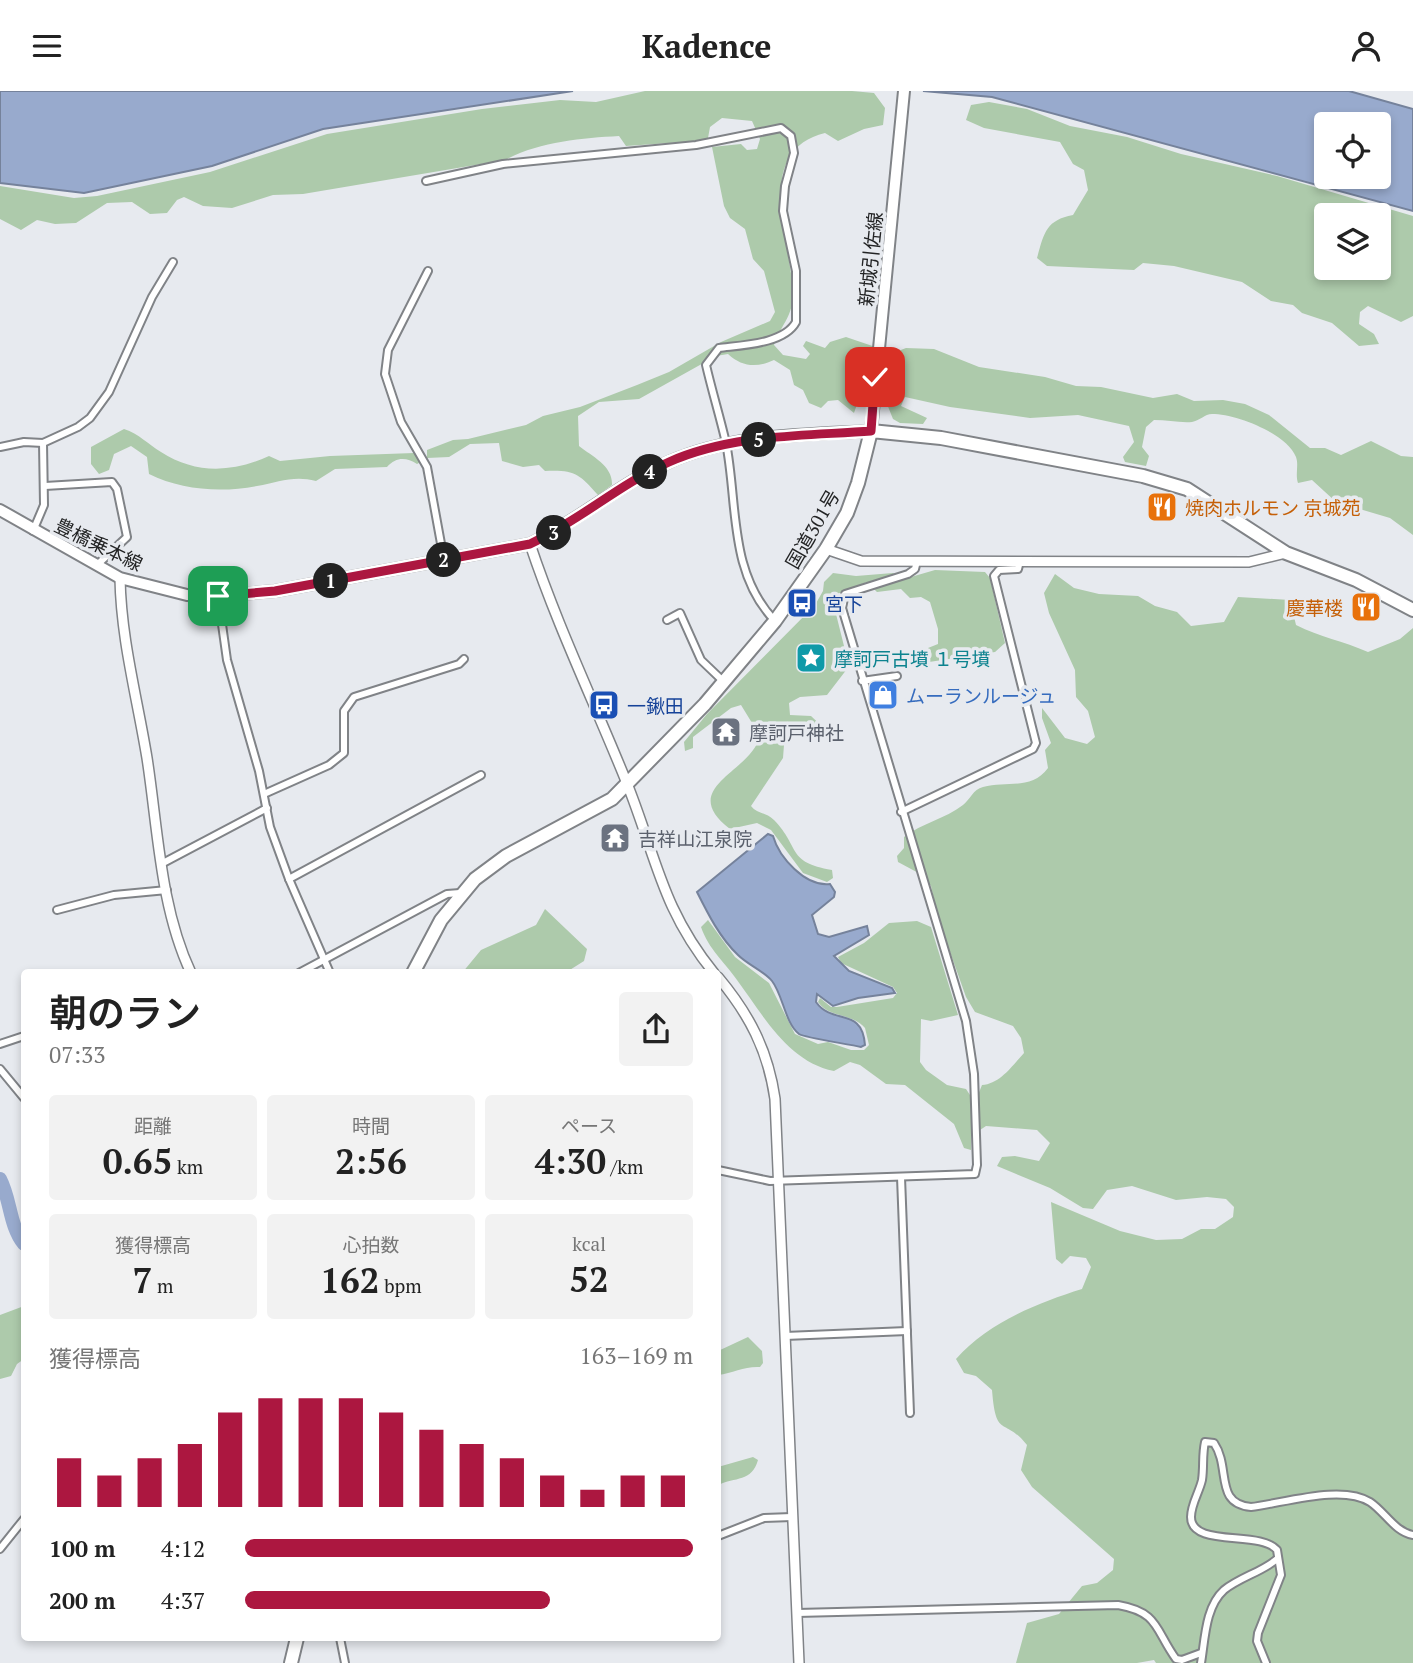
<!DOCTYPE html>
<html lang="ja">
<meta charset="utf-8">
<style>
:root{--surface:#fff;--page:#f2f2f2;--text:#222;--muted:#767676;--accent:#ac1740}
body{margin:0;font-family:"PT Serif","Noto Sans JP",serif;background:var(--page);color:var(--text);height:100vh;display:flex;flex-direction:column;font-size:26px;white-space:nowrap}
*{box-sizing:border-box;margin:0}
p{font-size:23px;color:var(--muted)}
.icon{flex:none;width:38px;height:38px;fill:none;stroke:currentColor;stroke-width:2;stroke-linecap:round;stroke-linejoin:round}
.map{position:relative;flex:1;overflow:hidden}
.sheet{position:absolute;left:21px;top:878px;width:700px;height:672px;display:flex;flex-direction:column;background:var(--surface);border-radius:7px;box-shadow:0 4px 10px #0003}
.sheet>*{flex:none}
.buttons{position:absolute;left:1314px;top:21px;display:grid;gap:14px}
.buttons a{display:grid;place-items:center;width:77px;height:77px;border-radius:7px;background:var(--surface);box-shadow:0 4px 10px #0003;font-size:35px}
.pin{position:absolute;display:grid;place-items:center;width:60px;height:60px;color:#fff;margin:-30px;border-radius:14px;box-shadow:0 4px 10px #0006}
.km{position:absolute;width:35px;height:35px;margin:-18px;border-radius:50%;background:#222;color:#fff;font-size:19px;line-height:35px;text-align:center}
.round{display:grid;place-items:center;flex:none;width:74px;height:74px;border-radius:7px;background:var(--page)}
.overview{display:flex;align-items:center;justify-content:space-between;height:119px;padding:0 28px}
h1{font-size:38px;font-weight:600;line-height:52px}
.stats{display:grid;grid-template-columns:repeat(3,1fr);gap:10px;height:119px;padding:7px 28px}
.stats div{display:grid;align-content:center;border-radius:7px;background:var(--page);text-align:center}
.stats b{font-size:35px;font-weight:600}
.stats small{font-size:19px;font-weight:400}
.stats p{font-size:19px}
.chart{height:196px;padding:14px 28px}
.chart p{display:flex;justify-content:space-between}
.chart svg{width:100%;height:126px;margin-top:7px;stroke:var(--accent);stroke-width:6}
ul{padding:0 28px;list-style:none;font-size:23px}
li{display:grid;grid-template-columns:112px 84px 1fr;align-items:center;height:52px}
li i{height:18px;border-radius:9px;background:var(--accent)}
header{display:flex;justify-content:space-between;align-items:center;height:91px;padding:0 28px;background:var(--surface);font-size:32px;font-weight:600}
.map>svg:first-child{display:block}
.green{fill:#adcaab;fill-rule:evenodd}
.water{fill:#98aacd;stroke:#75829b;stroke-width:2;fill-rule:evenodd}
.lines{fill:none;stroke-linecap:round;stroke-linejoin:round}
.river{stroke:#98aacd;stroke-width:14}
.street-casing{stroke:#808387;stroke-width:10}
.secondary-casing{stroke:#808387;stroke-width:12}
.primary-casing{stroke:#808387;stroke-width:14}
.highway-casing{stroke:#808387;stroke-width:16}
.street{stroke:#fff;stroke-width:6}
.secondary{stroke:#fff;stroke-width:9}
.primary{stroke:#fff;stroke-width:10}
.highway{stroke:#fff;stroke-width:12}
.route-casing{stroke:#fff;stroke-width:14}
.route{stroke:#ac1740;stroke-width:9}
.labels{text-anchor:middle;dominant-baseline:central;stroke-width:7;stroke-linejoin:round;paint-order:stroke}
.street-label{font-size:19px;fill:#232425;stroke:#e7eaef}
.food-label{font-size:19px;fill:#c56008;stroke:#e7eaef;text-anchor:start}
.transit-label{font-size:19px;fill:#164399;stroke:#e7eaef;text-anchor:start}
.culture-label{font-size:19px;fill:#0d838f;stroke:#e7eaef;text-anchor:start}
.shop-label{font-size:19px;fill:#366cbe;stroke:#e7eaef;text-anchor:start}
.worship-label{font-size:19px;fill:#5b616d;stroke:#e7eaef;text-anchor:start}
</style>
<header><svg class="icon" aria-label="menu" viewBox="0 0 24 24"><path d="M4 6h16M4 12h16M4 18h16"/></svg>Kadence<svg class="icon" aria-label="person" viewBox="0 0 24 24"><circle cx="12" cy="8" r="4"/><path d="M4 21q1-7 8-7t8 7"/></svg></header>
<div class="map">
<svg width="1413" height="1572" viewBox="0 0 1413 1572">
<rect width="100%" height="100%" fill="#e7eaef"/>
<!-- green -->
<g class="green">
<path d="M645 0H852L874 2 885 17 883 34 864 38 838 50 825 42C750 60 793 155 793 205 792 227 780 235 774 254L783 264 806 268 810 263 803 255 806 250 825 257 830 251 846 246 893 262 906 257 934 258 979 276 1045 286 1076 295 1101 296 1153 307 1177 303 1194 310 1223 309 1245 313 1269 324 1310 357H1325L1341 364 1371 350 1401 365 1413 366V444L1390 427 1336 411 1312 389 1298 392C1295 383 1299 374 1296 366 1286 342 1236 323 1212 323 1205 323 1199 330 1192 331 1180 332 1167 329 1154 329L1146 336 1142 356 1149 365 1146 375 1125 371 1123 366 1134 351 1129 335 1078 324 1030 327 950 316 905 306 901 315 927 327 923 333 900 332 893 328 887 313 891 290 901 287C895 270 878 276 863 277 857 292 861 306 854 322L838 309 828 310 821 317 809 312 803 299 794 294 790 279 774 269C757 277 742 276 728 263L716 265 639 308 599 311 578 325 579 355C593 366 613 375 612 394L598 404C578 382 575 379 545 380L539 374 523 376 502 370 499 352 470 353 449 366 427 367V359L453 349 468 348 526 334 543 325 580 316 637 294 669 281 721 251 770 230 775 221 764 180 753 168 745 138 730 127 724 115 712 56 741 53 747 59 757 58 760 48 752 30 722 27 710 36 708 47 698 50 626 55 619 45C582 47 538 51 505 69L303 103 273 104 232 117 203 115 184 106 177 109 167 122 150 123 132 111 107 112 76 132 55 133 37 129 21 139 0 128V95L74 107 97 105 210 81 327 43 482 18 560 9 596 11Z"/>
<path d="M989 11 1027 18 1070 35 1127 46 1181 63 1277 85 1413 125V225L1401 231 1368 215 1360 221 1359 233 1374 243 1379 253 1359 255 1332 232 1302 222 1293 214 1271 210 1242 191 1174 175 1143 172 1134 179 1047 175 1037 167C1044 142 1046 129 1073 124L1088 99 1084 79 1073 73 1060 51 984 37 966 29 971 14ZM1326 124H1379V177H1326Z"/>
<path d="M124 338C139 343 148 353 161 361 195 383 232 382 269 365L280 370 330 365 414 362 421 371 417 373C406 366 396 366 387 376L335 378 316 390C294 384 279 391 257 395 221 402 181 399 149 383L147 366 131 355 114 363 109 379 99 383 91 373V356Z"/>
<path d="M935 479 985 481 990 487 1005 552 995 561 929 571 928 557 938 553V538L930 511 921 506 910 507 901 498 877 501 867 491 837 503 834 515 848 571 847 578 827 604 800 606 789 612 790 624 811 625 828 641 811 637 799 641 784 654 783 667 751 715C757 723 766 721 774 729 801 757 786 771 832 779L833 787 827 791 803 782 771 739 757 732 730 738C676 696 751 682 760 645L741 614 731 617 693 646V657L685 660 684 651 707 623 815 514 823 500 824 491 833 482 856 485 893 482 904 488Z"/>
<path d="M1055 483 1074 497 1099 503 1138 505 1155 515 1177 521 1191 535 1224 531 1238 506 1290 509 1296 534C1320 546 1343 550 1368 561L1400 548 1413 537V1572H1156L1154 1569 1137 1572H1016L1027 1532 1059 1523 1082 1495 1097 1492 1113 1479 1114 1468 1032 1396 1021 1379 1027 1354C1004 1325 996 1349 992 1299L976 1285 964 1282 956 1268C988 1232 1037 1212 1082 1198L1091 1176 1086 1167 1070 1165 1062 1173 1056 1168 1051 1111 1120 1140 1156 1149 1182 1148 1201 1138H1215L1233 1126 1234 1116 1226 1108 1207 1106 1176 1109 1132 1095 1107 1099 1093 1118 1083 1117 1050 1097 997 1075 1002 1066 1015 1065 1039 1070 1050 1052 1037 1039 986 1035 971 1045V1059L964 1057 954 1033 905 994 886 993 860 974 850 971 834 980C788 971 763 924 737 889 724 870 709 859 701 836L708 829 735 866 769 892 795 943 818 953 828 951 851 959H864L869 954 865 937C852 922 829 927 818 911L820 907 831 916H837L893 907 897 902 893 896 841 872 838 866 864 852 889 832 917 830 931 836 958 924 931 930 921 928 920 971 926 979 947 994 966 998 970 1004H978L982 994C1000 993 1012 975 1024 962L1021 947 1013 935 975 921 966 906 938 827 931 795 924 785 898 771 897 765 904 757V746C922 732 945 728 963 714 970 709 973 698 983 696 1007 690 1032 699 1048 677L1045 659 1051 652 1042 627V617L1065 647 1087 653 1095 646 1088 620 1076 606 1075 579 1049 522 1044 502Z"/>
<path d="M545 818 587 858 584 870 565 882H462L481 859 536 834Z"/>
<path d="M24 1215V1268L17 1273 11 1285 0 1288V1224Z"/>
<path d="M748 1246 762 1260 763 1272 760 1276C745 1275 733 1282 718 1284V1260Z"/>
<path d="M753 1366 758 1369C752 1391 735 1386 718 1394V1376Z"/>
</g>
<!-- water -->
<g class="water">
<path d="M0 0H573L323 38 212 75 84 102 0 92Z"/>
<path d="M923 0H1349L1413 18V120L992 6ZM1379 33V86H1326V33Z"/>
<path d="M768 743 773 745C779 766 805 796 830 793L835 801 834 806 812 824 818 843 829 846 867 835 869 844 834 865 849 880 892 897 895 902 858 907 833 915 817 903 816 911C833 935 862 915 865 954L861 956C849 953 805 947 799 943 785 932 783 904 772 890 764 880 748 874 738 864 720 847 708 823 697 801Z"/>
</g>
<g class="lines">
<!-- river -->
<path class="river" d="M0 1088C11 1109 9 1134 24 1153"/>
<!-- street casing -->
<g class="street-casing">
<g id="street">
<path d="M426 90 503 73 696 54 781 37 791 45 794 62 785 95 783 120 796 180V231C784 253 742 254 719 257L706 274C712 300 720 326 726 352 738 412 728 481 775 530"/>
<path d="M428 180 388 259 385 283 401 331 427 376 444 469"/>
<path d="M0 356 24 351 43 352 78 336 90 327 109 301 152 206 173 171"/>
<path d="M45 395 112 391 117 398 127 446 97 474"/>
<path d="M33 440 44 414 43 352"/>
<path d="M218 505 227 569 259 680 270 736 289 788 330 882"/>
<path d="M667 529 680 522 701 569 724 591"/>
<path d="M862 590 897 585"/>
<path d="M264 703 329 674 344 662V620L354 606 459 573 464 568"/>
<path d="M901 721 1033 658 1036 652 994 485 999 479 1018 478 1020 470"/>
<path d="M163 772 267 717"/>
<path d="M289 788 481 684"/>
<path d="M57 819 114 804 167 799"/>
<path d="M299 882 447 803 460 802"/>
<path d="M0 953 24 945"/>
<path d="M0 978 24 1007"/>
<path d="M718 1079 770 1090 975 1083 977 1074 974 983 966 930 842 517 845 503 908 483 915 478 917 470"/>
<path d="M901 1086 910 1322"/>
<path d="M785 1245 907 1240"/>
<path d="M718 1445 764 1427 792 1426"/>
<path d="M0 1458 24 1428"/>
<path d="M797 1522 1118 1514C1159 1521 1155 1539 1176 1568L1182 1569 1201 1562"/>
<path d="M340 1547 345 1572"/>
<path d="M1201 1572C1205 1549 1205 1516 1224 1499 1240 1486 1262 1481 1277 1468"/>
<path d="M1266 1572 1257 1550 1258 1542 1281 1484 1277 1459C1260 1439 1191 1457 1191 1426 1191 1413 1199 1402 1202 1389 1204 1376 1202 1364 1205 1351L1214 1352C1231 1377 1214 1413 1251 1416 1284 1412 1342 1393 1370 1411 1385 1421 1395 1441 1413 1444"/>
</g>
</g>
<!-- secondary casing -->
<g class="secondary-casing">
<g id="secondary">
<path d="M530 453C557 534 594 611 626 690 656 764 661 817 714 882"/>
<path d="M826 458 861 470 1249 471 1286 462"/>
<path d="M120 487C121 548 137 606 147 667 158 738 160 816 191 882"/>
<path d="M718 886C749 923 768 959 775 1008L799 1572"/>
</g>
</g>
<!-- primary casing -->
<g class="primary-casing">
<path id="primary" d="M0 419 120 487 187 504 218 505 275 500 530 453C579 429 620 393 669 371 732 343 804 344 871 340L904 0"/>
</g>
<!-- highway casing -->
<g class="highway-casing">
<g id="highway">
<path d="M413 882 441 829 475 788 506 765 612 708 705 613 775 530 826 458 847 422 858 392 871 340 941 347 1143 385 1187 398 1286 462 1356 489 1413 519"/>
<path d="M291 1572 297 1547"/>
</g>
</g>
<!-- street -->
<use href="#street" class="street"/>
<!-- secondary -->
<use href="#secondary" class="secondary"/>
<!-- primary -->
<use href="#primary" class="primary"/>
<!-- highway -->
<use href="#highway" class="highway"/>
</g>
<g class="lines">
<!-- route casing -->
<g class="route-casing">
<path id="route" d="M218 505 275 500 530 453C580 429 620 393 669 371 732 343 804 345 871 340L875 286"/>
</g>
<!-- route -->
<use href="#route" class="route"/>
</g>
<!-- icons -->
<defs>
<g id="restaurant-square" transform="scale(1.575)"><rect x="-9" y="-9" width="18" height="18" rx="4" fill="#e8710a" stroke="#e7eaef"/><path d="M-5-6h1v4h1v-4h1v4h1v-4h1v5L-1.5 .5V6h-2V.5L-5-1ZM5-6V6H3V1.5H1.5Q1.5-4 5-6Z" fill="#fff"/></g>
<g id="bus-square" transform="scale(1.575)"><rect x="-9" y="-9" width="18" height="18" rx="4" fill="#1a4fb4" stroke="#e7eaef"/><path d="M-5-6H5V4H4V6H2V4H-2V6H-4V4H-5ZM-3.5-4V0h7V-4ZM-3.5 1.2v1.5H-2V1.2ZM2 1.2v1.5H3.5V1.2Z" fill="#fff"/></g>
<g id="sight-square" transform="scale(1.575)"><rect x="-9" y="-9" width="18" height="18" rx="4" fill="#0f9aa8" stroke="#e7eaef"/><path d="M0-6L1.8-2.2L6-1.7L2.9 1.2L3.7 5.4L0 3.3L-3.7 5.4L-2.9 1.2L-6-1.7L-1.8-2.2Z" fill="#fff"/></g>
<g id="shop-square" transform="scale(1.575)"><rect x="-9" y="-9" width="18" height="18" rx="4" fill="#3f7fe0" stroke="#e7eaef"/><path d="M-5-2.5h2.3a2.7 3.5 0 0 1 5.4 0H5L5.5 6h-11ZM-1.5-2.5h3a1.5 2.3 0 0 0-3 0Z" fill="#fff"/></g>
<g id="temple-square" transform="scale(1.575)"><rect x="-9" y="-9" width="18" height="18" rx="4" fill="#6b7280" stroke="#e7eaef"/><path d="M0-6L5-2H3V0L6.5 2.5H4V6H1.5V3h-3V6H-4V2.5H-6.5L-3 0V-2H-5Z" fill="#fff"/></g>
</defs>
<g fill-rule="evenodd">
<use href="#restaurant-square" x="1162" y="416"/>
<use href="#bus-square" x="802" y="512"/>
<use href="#restaurant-square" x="1366" y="516"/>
<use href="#sight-square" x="811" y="567"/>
<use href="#shop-square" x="883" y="604"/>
<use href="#bus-square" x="604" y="614"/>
<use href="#temple-square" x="726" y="641"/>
<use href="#temple-square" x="615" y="747"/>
</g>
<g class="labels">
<!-- street labels -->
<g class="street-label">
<text transform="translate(870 168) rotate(-84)">新城引佐線</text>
<text transform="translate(812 438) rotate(-60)">国道301号</text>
<text transform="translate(99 453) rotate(26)">豊橋乗本線</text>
</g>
<!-- food labels -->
<g class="food-label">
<text x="1185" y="416">焼肉ホルモン 京城苑</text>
<text x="1343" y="516" text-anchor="end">慶華楼</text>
</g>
<!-- transit labels -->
<g class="transit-label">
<text x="825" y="512">宮下</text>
<text x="627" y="614">一鍬田</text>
</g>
<!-- culture labels -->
<g class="culture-label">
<text x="834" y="567">摩訶戸古墳 １号墳</text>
</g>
<!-- shop labels -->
<g class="shop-label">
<text x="906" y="604">ムーランルージュ</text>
</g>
<!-- worship labels -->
<g class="worship-label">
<text x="749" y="641">摩訶戸神社</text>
<text x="638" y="747">吉祥山江泉院</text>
</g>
</g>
</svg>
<div class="buttons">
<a><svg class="icon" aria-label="locate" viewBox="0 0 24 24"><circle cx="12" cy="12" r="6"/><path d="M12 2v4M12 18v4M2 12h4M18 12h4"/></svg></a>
<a><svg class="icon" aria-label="layers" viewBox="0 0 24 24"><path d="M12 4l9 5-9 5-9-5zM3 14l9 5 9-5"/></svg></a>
</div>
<div class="pin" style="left:218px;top:505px;background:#1e9e55"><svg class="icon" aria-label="arrive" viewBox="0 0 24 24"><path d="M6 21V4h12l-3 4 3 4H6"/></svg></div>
<div class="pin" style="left:875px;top:286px;background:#d93025"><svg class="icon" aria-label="check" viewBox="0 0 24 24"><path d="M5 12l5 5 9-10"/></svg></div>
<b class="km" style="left:331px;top:490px">1</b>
<b class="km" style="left:444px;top:469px">2</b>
<b class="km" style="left:554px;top:442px">3</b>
<b class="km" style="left:650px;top:381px">4</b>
<b class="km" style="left:759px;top:349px">5</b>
<section class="sheet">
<div class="overview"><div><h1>朝のラン</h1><p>07:33</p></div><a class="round"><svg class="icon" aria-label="share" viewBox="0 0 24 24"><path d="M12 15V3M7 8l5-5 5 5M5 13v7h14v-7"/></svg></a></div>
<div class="stats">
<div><p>距離</p><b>0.65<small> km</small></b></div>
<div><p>時間</p><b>2:56</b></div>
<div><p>ペース</p><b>4:30<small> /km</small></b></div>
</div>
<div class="stats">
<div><p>獲得標高</p><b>7<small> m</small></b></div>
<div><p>心拍数</p><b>162<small> bpm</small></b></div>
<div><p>kcal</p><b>52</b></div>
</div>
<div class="chart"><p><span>獲得標高</span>163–169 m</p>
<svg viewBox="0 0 160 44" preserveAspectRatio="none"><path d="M5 44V27M15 44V33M25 44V27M35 44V22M45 44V11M55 44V6M65 44V6M75 44V6M85 44V11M95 44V17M105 44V22M115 44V27M125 44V33M135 44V38M145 44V33M155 44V33"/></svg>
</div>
<ul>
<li><b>100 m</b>4:12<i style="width:100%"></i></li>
<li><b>200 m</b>4:37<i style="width:68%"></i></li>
</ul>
</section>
</div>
